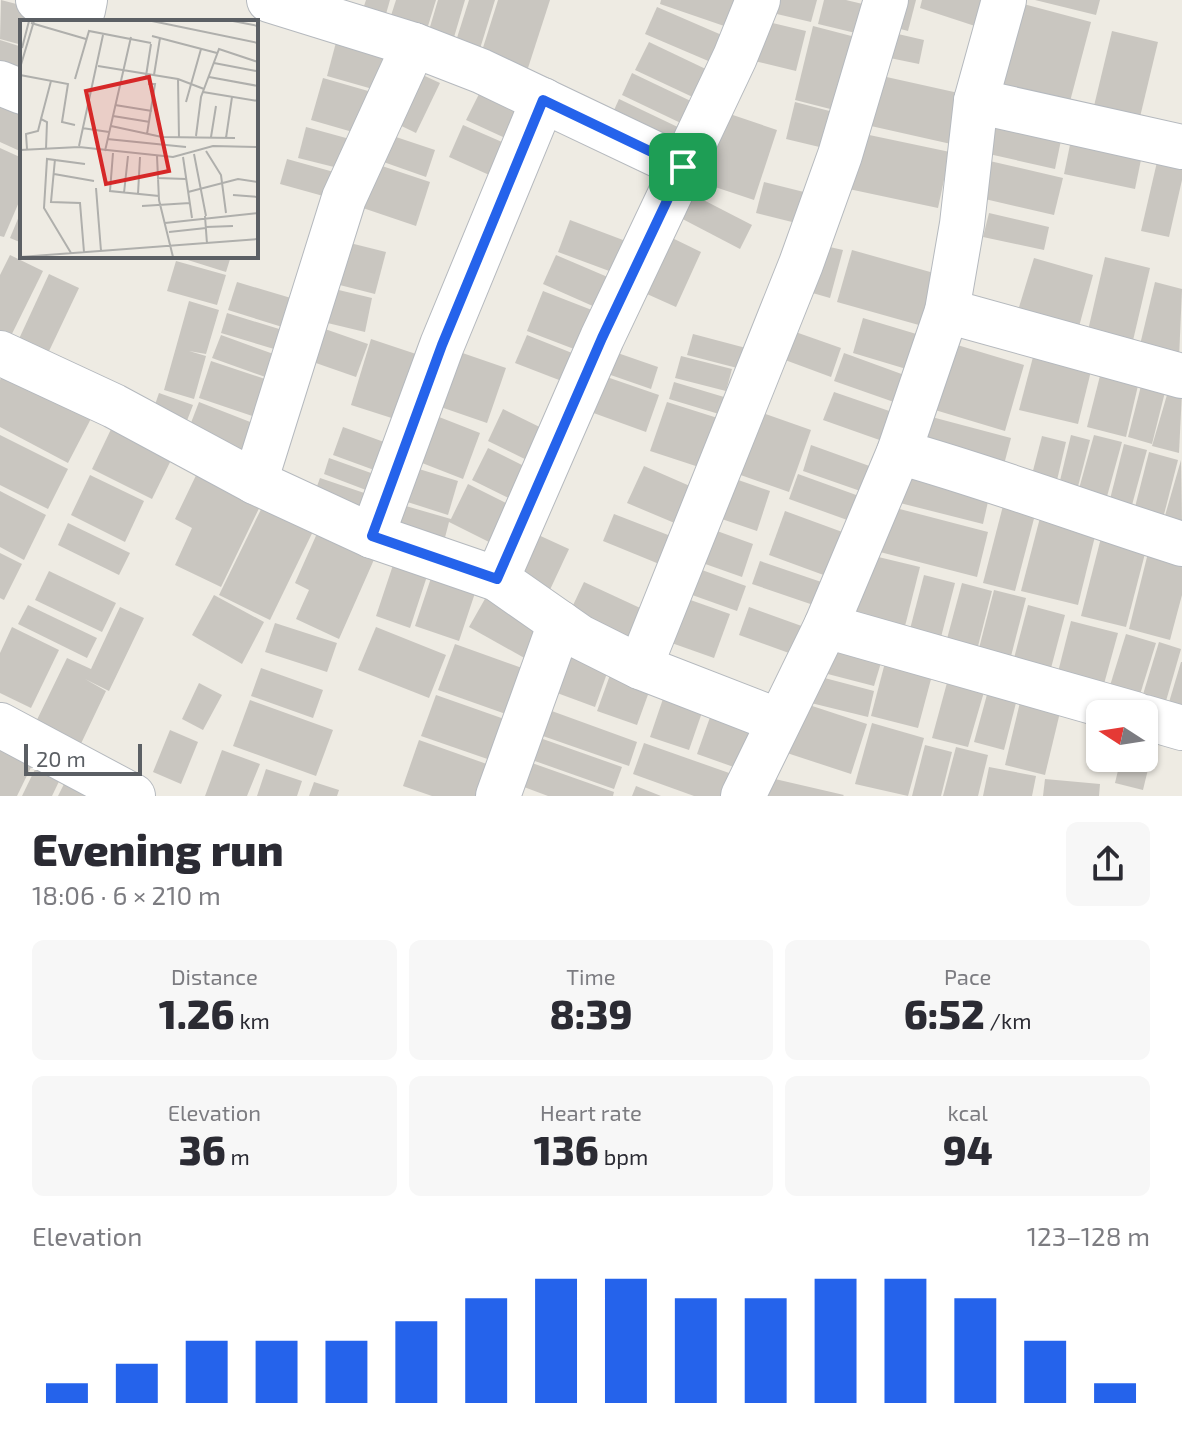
<!DOCTYPE html>
<meta charset="utf-8">
<style>
:root{--surface:#fff;--page:#f7f7f7;--text:#2b2b33;--muted:#7c7c81;--accent:#2563eb}
body{margin:0;font-family:"Exo 2",sans-serif;background:var(--page);color:var(--text);height:100vh;display:flex;flex-direction:column;font-size:30px;white-space:nowrap}
*{box-sizing:border-box;margin:0}
p{font-size:26px;color:var(--muted)}
.icon{flex:none;width:44px;height:44px;fill:none;stroke:currentColor;stroke-width:2;stroke-linecap:round;stroke-linejoin:round}
.map{position:relative;height:796px;overflow:hidden}
.side{display:flex;flex-direction:column;background:var(--surface);flex:1}
.side>*{flex:none}
.needle{width:52px;rotate:282deg}
.buttons{position:absolute;left:1086px;top:700px;display:grid;gap:16px}
.buttons a{display:grid;place-items:center;width:72px;height:72px;border-radius:12px;background:var(--surface);box-shadow:0 2px 6px #0004;font-size:40px}
.scale{position:absolute;left:24px;bottom:20px;width:118px;box-sizing:border-box;padding-left:8px;border:4px solid #5b5f64;border-top:0;font-size:22px;line-height:28px;white-space:nowrap;color:#5b5f64;-webkit-text-stroke:6px #fff;paint-order:stroke}
.pin{position:absolute;display:grid;place-items:center;width:68px;height:68px;color:#fff;margin:-34px;border-radius:16px;box-shadow:0 4px 12px #0006}
.round{display:grid;place-items:center;flex:none;width:84px;height:84px;border-radius:12px;background:var(--page)}
.headline{display:flex;align-items:center;justify-content:space-between;height:136px;padding:0 32px}
h1{font-size:44px;font-weight:800;line-height:60px}
.figures{display:grid;grid-template-columns:repeat(3,1fr);gap:12px;height:136px;padding:8px 32px}
.figures div{display:grid;align-content:center;border-radius:12px;background:var(--page);text-align:center}
.figures b{font-size:40px;font-weight:800}
.figures small{font-size:22px;font-weight:400}
.figures p{font-size:22px}
.chart{height:224px;padding:16px 32px}
.chart p{display:flex;justify-content:space-between}
.chart svg{width:100%;height:144px;margin-top:8px;stroke:var(--accent);stroke-width:6}
.map>svg:first-child{display:block}
.building{fill:#c9c6c0}
.lines{fill:none;stroke-linecap:round;stroke-linejoin:round}
.minor-casing{stroke:#b5b9be;stroke-width:46}
.minor{stroke:#fff;stroke-width:44}
.route-casing{stroke:#fff;stroke-width:16}
.route{stroke:#2563eb;stroke-width:10}
.inset-road{fill:none;stroke:#afafac;stroke-width:2}
.view{fill:#d62828;fill-opacity:0.15;stroke:#d62828;stroke-width:4}
.inset-edge{fill:none;stroke:#5b5f64;stroke-width:4}
</style>
<div class="map">
<svg width="1182" height="796" viewBox="0 0 1182 796">
<rect width="100%" height="100%" fill="#eeebe3"/>
<!-- building -->
<g class="building">
<path d="M1 0 55 14 53 22H22V45L0 39Z"/>
<path d="M366 0H390L384 21 361 15Z"/>
<path d="M396 0H436L424 39 387 28Z"/>
<path d="M438 0H465L452 44 427 37Z"/>
<path d="M469 0H495L479 52 455 44Z"/>
<path d="M498 0H550L528 68 481 54Z"/>
<path d="M661 0H740L730 28 660 4Z"/>
<path d="M767 0H817L811 22 764 11Z"/>
<path d="M824 0H846L875 7 868 36 818 24Z"/>
<path d="M895 0H916L908 31 889 26Z"/>
<path d="M922 0H987L978 27 920 8Z"/>
<path d="M1035 0H1100L1096 15Z"/>
<path d="M1012 1 1091 22 1068 109 990 88Z"/>
<path d="M657 7 731 39 720 66 645 34Z"/>
<path d="M760 20 806 31 796 71 750 60Z"/>
<path d="M813 26 863 39 846 113 795 100Z"/>
<path d="M885 31 924 40 919 64 880 56Z"/>
<path d="M1112 31 1158 42 1140 117 1094 106Z"/>
<path d="M338 35 394 52 383 92 327 76Z"/>
<path d="M0 40 22 47V80L0 73Z"/>
<path d="M649 42 712 72 699 100 635 70Z"/>
<path d="M412 70 440 83 416 133 389 120Z"/>
<path d="M632 73 697 104 687 126 622 95Z"/>
<path d="M873 74 963 94 951 144 862 124Z"/>
<path d="M323 78 382 95 370 137 311 120Z"/>
<path d="M486 80 538 104 518 144 466 120Z"/>
<path d="M0 91 22 100V152L0 142Z"/>
<path d="M619 99 684 130 671 157 607 126Z"/>
<path d="M795 102 841 114 832 150 786 139Z"/>
<path d="M990 109 1064 126 1055 169 980 152Z"/>
<path d="M724 112 777 130 754 200 700 182Z"/>
<path d="M463 125 511 146 496 178 449 157Z"/>
<path d="M306 127 357 141 350 171 298 158Z"/>
<path d="M855 132 950 152 938 208 844 188Z"/>
<path d="M384 133 435 150 426 177 375 159Z"/>
<path d="M1072 135 1143 150 1135 189 1064 174Z"/>
<path d="M0 148 22 158V195L4 237 0 236Z"/>
<path d="M1160 149 1182 154V180L1169 237 1141 231Z"/>
<path d="M287 159 341 174 334 199 280 184Z"/>
<path d="M981 159 1063 178 1054 215 972 196Z"/>
<path d="M370 162 430 182 416 226 354 205Z"/>
<path d="M764 182 812 194 804 225 756 213Z"/>
<path d="M686 191 752 225 740 249 673 214Z"/>
<path d="M22 209V243L10 238Z"/>
<path d="M989 213 1049 227 1044 250 983 237Z"/>
<path d="M570 220 631 243 620 275 558 252Z"/>
<path d="M664 234 701 252 676 307 638 290Z"/>
<path d="M334 239 386 252 375 294 324 281Z"/>
<path d="M821 245 843 250 830 298 809 292Z"/>
<path d="M852 250 941 275 926 327 837 302Z"/>
<path d="M10 255 43 271 5 348 0 346V275Z"/>
<path d="M556 255 617 281 604 311 543 284Z"/>
<path d="M175 256H231L226 272Z"/>
<path d="M1105 257 1150 268 1131 349 1086 339Z"/>
<path d="M1034 258 1093 275 1077 334 1016 317Z"/>
<path d="M176 261 226 275 217 305 167 291Z"/>
<path d="M49 274 79 288 41 368 12 354Z"/>
<path d="M237 282 301 301 292 330 228 310Z"/>
<path d="M1155 282 1182 289 1179 359 1139 349Z"/>
<path d="M322 286 372 298 365 332 315 320Z"/>
<path d="M543 291 602 314 587 354 527 331Z"/>
<path d="M189 301 219 310 206 354 189 351 206 356 194 399 164 390Z"/>
<path d="M227 313 289 332 284 352 221 333Z"/>
<path d="M863 318 923 336 913 371 853 353Z"/>
<path d="M325 329 368 344 356 377 313 362Z"/>
<path d="M787 329 841 348 831 377 777 357Z"/>
<path d="M693 334 746 348 741 369 687 355Z"/>
<path d="M221 335 279 356 271 379 212 358Z"/>
<path d="M527 335 582 357 572 385 515 363Z"/>
<path d="M371 339 422 356 401 421 351 405Z"/>
<path d="M954 344 1024 365 1005 431 935 410Z"/>
<path d="M448 348 506 368 487 423 429 403Z"/>
<path d="M609 350 658 367 651 389 602 372Z"/>
<path d="M844 353 918 380 908 407 834 381Z"/>
<path d="M681 356 732 369 726 391 675 378Z"/>
<path d="M1033 357 1091 371 1078 424 1019 410Z"/>
<path d="M211 361 271 381 258 418 199 398Z"/>
<path d="M9 363 96 409 68 463 0 427V380Z"/>
<path d="M1102 368 1140 377 1126 437 1087 427Z"/>
<path d="M601 375 659 395 646 432 588 411Z"/>
<path d="M1143 378 1167 384 1152 444 1128 437Z"/>
<path d="M674 382 724 397 719 414 669 399Z"/>
<path d="M1169 388 1182 392 1179 453 1152 446Z"/>
<path d="M834 392 898 414 888 443 823 420Z"/>
<path d="M159 393 193 405 183 431 150 419Z"/>
<path d="M199 402 258 425 244 464 184 441Z"/>
<path d="M667 402 727 421 711 471 650 451Z"/>
<path d="M503 409 558 436 543 468 488 441Z"/>
<path d="M754 410 811 430 789 492 732 472Z"/>
<path d="M434 415 480 433 463 479 417 461Z"/>
<path d="M928 416 1011 438 1002 472 919 450Z"/>
<path d="M114 423 175 452 152 499 92 469Z"/>
<path d="M343 427 395 446 385 474 333 455Z"/>
<path d="M0 435 68 469 48 509 0 485Z"/>
<path d="M1071 435 1090 440 1074 502 1056 497Z"/>
<path d="M1094 435 1122 442 1103 511 1075 503Z"/>
<path d="M1042 436 1066 442 1054 493 1029 486Z"/>
<path d="M1124 444 1147 450 1129 516 1107 511Z"/>
<path d="M811 445 875 468 866 493 803 471Z"/>
<path d="M488 448 538 473 523 505 472 480Z"/>
<path d="M1149 452 1178 460 1160 530 1131 523Z"/>
<path d="M329 458 385 478 379 495 324 474Z"/>
<path d="M1181 460 1182 525 1160 533Z"/>
<path d="M910 463 992 484 983 524 900 503Z"/>
<path d="M201 465 265 496 221 587 175 565 192 528 175 519Z"/>
<path d="M406 465 458 481 448 515 395 498Z"/>
<path d="M644 466 699 490 684 527 627 503Z"/>
<path d="M798 474 859 496 850 521 789 499Z"/>
<path d="M90 475 144 501 125 542 71 515Z"/>
<path d="M724 475 770 491 757 531 710 515Z"/>
<path d="M320 478 379 498 371 520 312 500Z"/>
<path d="M468 484 520 510 501 548 449 522 442 549 384 531 392 502 451 519Z"/>
<path d="M0 491 46 515 24 560 0 547Z"/>
<path d="M269 493 320 517 270 620 219 595Z"/>
<path d="M1005 498 1037 507 1015 591 983 583Z"/>
<path d="M892 507 988 532 977 577 880 552Z"/>
<path d="M1042 510 1098 524 1078 605 1021 591Z"/>
<path d="M785 511 845 533 829 577 769 555Z"/>
<path d="M614 514 681 540 669 568 603 541Z"/>
<path d="M323 520 380 546 339 639 296 619 309 590 295 583Z"/>
<path d="M68 523 130 553 119 575 58 545Z"/>
<path d="M1104 526 1149 538 1126 627 1081 616Z"/>
<path d="M706 527 753 544 742 577 694 560Z"/>
<path d="M534 533 569 549 548 594 514 578Z"/>
<path d="M1151 541 1182 549V595L1170 640 1129 629Z"/>
<path d="M398 550 432 561 410 628 376 616Z"/>
<path d="M0 553 22 564 4 600 0 598Z"/>
<path d="M870 555 920 567 904 630 854 617Z"/>
<path d="M760 561 833 586 825 609 752 584Z"/>
<path d="M436 563 480 578 459 641 415 626Z"/>
<path d="M691 566 746 586 737 611 681 591Z"/>
<path d="M49 571 116 603 102 632 35 600Z"/>
<path d="M924 575 955 583 940 641 909 633Z"/>
<path d="M584 582 651 613 635 649 567 618Z"/>
<path d="M962 583 992 591 975 658 944 650Z"/>
<path d="M490 590 556 626 535 664 469 627Z"/>
<path d="M994 590 1026 598 1009 664 977 656Z"/>
<path d="M214 595 264 622 242 664 192 635Z"/>
<path d="M682 597 730 614 714 658 666 641Z"/>
<path d="M28 605 97 638 87 658 18 624Z"/>
<path d="M1028 605 1065 615 1050 672 1013 662Z"/>
<path d="M120 607 144 618 109 691 85 679 106 691 77 752 32 730 67 658 91 669Z"/>
<path d="M749 607 810 629 800 657 739 635Z"/>
<path d="M1071 621 1118 633 1104 684 1058 672Z"/>
<path d="M275 623 337 643 327 672 265 652Z"/>
<path d="M12 627 59 650 31 708 0 693V653Z"/>
<path d="M376 627 446 655 429 698 358 670Z"/>
<path d="M1126 634 1156 643 1138 701 1108 692Z"/>
<path d="M828 641 883 656 874 686 820 672Z"/>
<path d="M1159 642 1181 649 1164 708 1141 701Z"/>
<path d="M455 644 536 673 520 719 438 690Z"/>
<path d="M564 645 611 662 595 707 549 690Z"/>
<path d="M887 655 934 668 918 728 871 716Z"/>
<path d="M1181 662H1182V714L1167 709Z"/>
<path d="M614 664 654 678 637 725 597 711Z"/>
<path d="M261 668 323 690 313 718 251 696Z"/>
<path d="M951 668 988 678 968 747 932 738Z"/>
<path d="M817 676 874 691 868 717 811 703Z"/>
<path d="M991 680 1020 687 1004 750 974 742Z"/>
<path d="M199 683 222 695 203 730 182 719Z"/>
<path d="M667 687 706 701 689 750 650 737Z"/>
<path d="M1022 694 1062 704 1045 775 1005 765Z"/>
<path d="M436 695 513 722 499 763 421 736Z"/>
<path d="M250 700 333 730 316 776 233 746Z"/>
<path d="M803 703 867 724 851 774 787 753Z"/>
<path d="M714 706 762 723 745 771 697 754Z"/>
<path d="M549 710 637 742 629 766 540 735Z"/>
<path d="M1144 721 1159 724 1143 790 1115 783 1121 758H1144Z"/>
<path d="M872 723 924 738 908 796 855 784Z"/>
<path d="M170 730 198 742 181 784 153 772Z"/>
<path d="M540 738 622 767 614 789 532 760Z"/>
<path d="M419 740 498 768 488 796H432L403 786Z"/>
<path d="M0 743 35 759 17 796H0Z"/>
<path d="M644 743 732 774 725 796H694L633 774Z"/>
<path d="M925 745 952 752 941 796H912Z"/>
<path d="M956 747 988 755 978 796H943Z"/>
<path d="M222 750 260 764 247 796H205Z"/>
<path d="M39 761 63 773 52 796H22Z"/>
<path d="M532 763 614 792 613 796H548L524 787Z"/>
<path d="M989 767 1036 776 1032 796H983Z"/>
<path d="M266 769 302 781 297 796H257Z"/>
<path d="M758 775 844 795 843 796H753Z"/>
<path d="M68 776 101 796H58Z"/>
<path d="M1045 779 1100 784 1099 796H1043Z"/>
<path d="M314 782 339 790 337 796H309Z"/>
<path d="M636 786 661 796H632Z"/>
</g>
<g class="lines">
<!-- minor casing -->
<g class="minor-casing">
<g id="minor">
<path d="M38 0 83 10 85 0"/>
<path d="M269 0 414 45 481 71 683 167"/>
<path d="M0 83 22 92"/>
<path d="M976 101 1182 147"/>
<path d="M947 311 1182 376"/>
<path d="M0 353 114 406 255 482 372 536 497 579 580 637 640 667 779 721"/>
<path d="M899 452C995 479 1087 514 1182 544"/>
<path d="M255 482 344 198 414 45"/>
<path d="M372 536 442 345 543 100"/>
<path d="M497 579 602 338 735 57 758 0"/>
<path d="M826 626 1135 714"/>
<path d="M640 667 801 264 840 155 886 0"/>
<path d="M1144 717 1182 728"/>
<path d="M0 725 133 796"/>
<path d="M498 796 560 623"/>
<path d="M743 796 826 626 899 452 947 311 962 224 976 101 1004 0"/>
</g>
</g>
<!-- minor -->
<use href="#minor" class="minor"/>
</g>
<g class="lines">
<!-- route casing -->
<g class="route-casing">
<path id="route" d="M543 100 683 167 602 338 497 579 372 536 442 345Z"/>
</g>
<!-- route -->
<use href="#route" class="route"/>
</g>
<!-- overview -->
<g transform="translate(20 20)">
<rect width="238" height="238" fill="#eeebe3"/>
<path class="inset-road" d="M102 1H130M132 1 238 23M213 1 238 6M11 3 66 19M132 16 197 33M2 28 9 1M194 43 236 51M78 46 158 59 184 69M0 48 14 1M0 55 48 64 42 102 55 105M134 55 140 18M126 56 131 24M189 57 238 66M55 59 69 11 131 23M158 59 159 118M183 72 238 81M166 82 181 29M95 85 132 91M93 96 130 102M21 99 31 61M91 106 142 117 215 118M62 108 89 112M127 114 135 64H129V56M176 116 181 77 199 29 238 42M191 117 196 86M206 118 212 77M87 119 166 127M59 126 83 15M7 129 6 114 18 111 21 99 27 102 26 129M0 130 59 127 153 137 193 126 238 127M85 131 111 17M186 131 201 155 206 193M93 133 90 171 139 176M174 134 186 196M137 136 139 180 153 237M163 137 172 198M35 139 31 182 60 183 64 232M34 154 74 161M137 158 166 159M76 168 81 231M168 172 218 159 238 162M104 173 108 136M118 174 120 137M213 175 238 177M122 186 170 183M185 196 187 224M145 203 238 193M186 207 213 206M149 212 186 208M51 233 24 188 27 139 65 144M0 237 238 219"/>
<path class="view" d="M129 57 149 151 86 164 66 71Z"/>
<rect width="238" height="238" class="inset-edge"/>
</g>
</svg>
<div class="buttons">
<a><svg class="needle" viewBox="-14 -14 28 28"><path d="M0-13l5 13h-10z" fill="#e53935"/><path d="M0 13l5-13h-10z" fill="#7c7c81"/></svg></a>
</div>
<div class="scale">20 m</div>
<div class="pin" style="left:683px;top:167px;background:#1e9e55"><svg class="icon" aria-label="arrive" viewBox="0 0 24 24"><path d="M6 21V4h12l-3 4 3 4H6"/></svg></div>
</div>
<section class="side">
<div class="headline"><div><h1>Evening run</h1><p>18:06 · 6 × 210 m</p></div><a class="round"><svg class="icon" aria-label="share" viewBox="0 0 24 24"><path d="M12 15V3M7 8l5-5 5 5M5 13v7h14v-7"/></svg></a></div>
<div class="figures">
<div><p>Distance</p><b>1.26<small> km</small></b></div>
<div><p>Time</p><b>8:39</b></div>
<div><p>Pace</p><b>6:52<small> /km</small></b></div>
</div>
<div class="figures">
<div><p>Elevation</p><b>36<small> m</small></b></div>
<div><p>Heart rate</p><b>136<small> bpm</small></b></div>
<div><p>kcal</p><b>94</b></div>
</div>
<div class="chart"><p><span>Elevation</span>123–128 m</p>
<svg viewBox="0 0 160 44" preserveAspectRatio="none"><path d="M5 44V38M15 44V32M25 44V25M35 44V25M45 44V25M55 44V19M65 44V12M75 44V6M85 44V6M95 44V12M105 44V12M115 44V6M125 44V6M135 44V12M145 44V25M155 44V38"/></svg>
</div>
</section>
